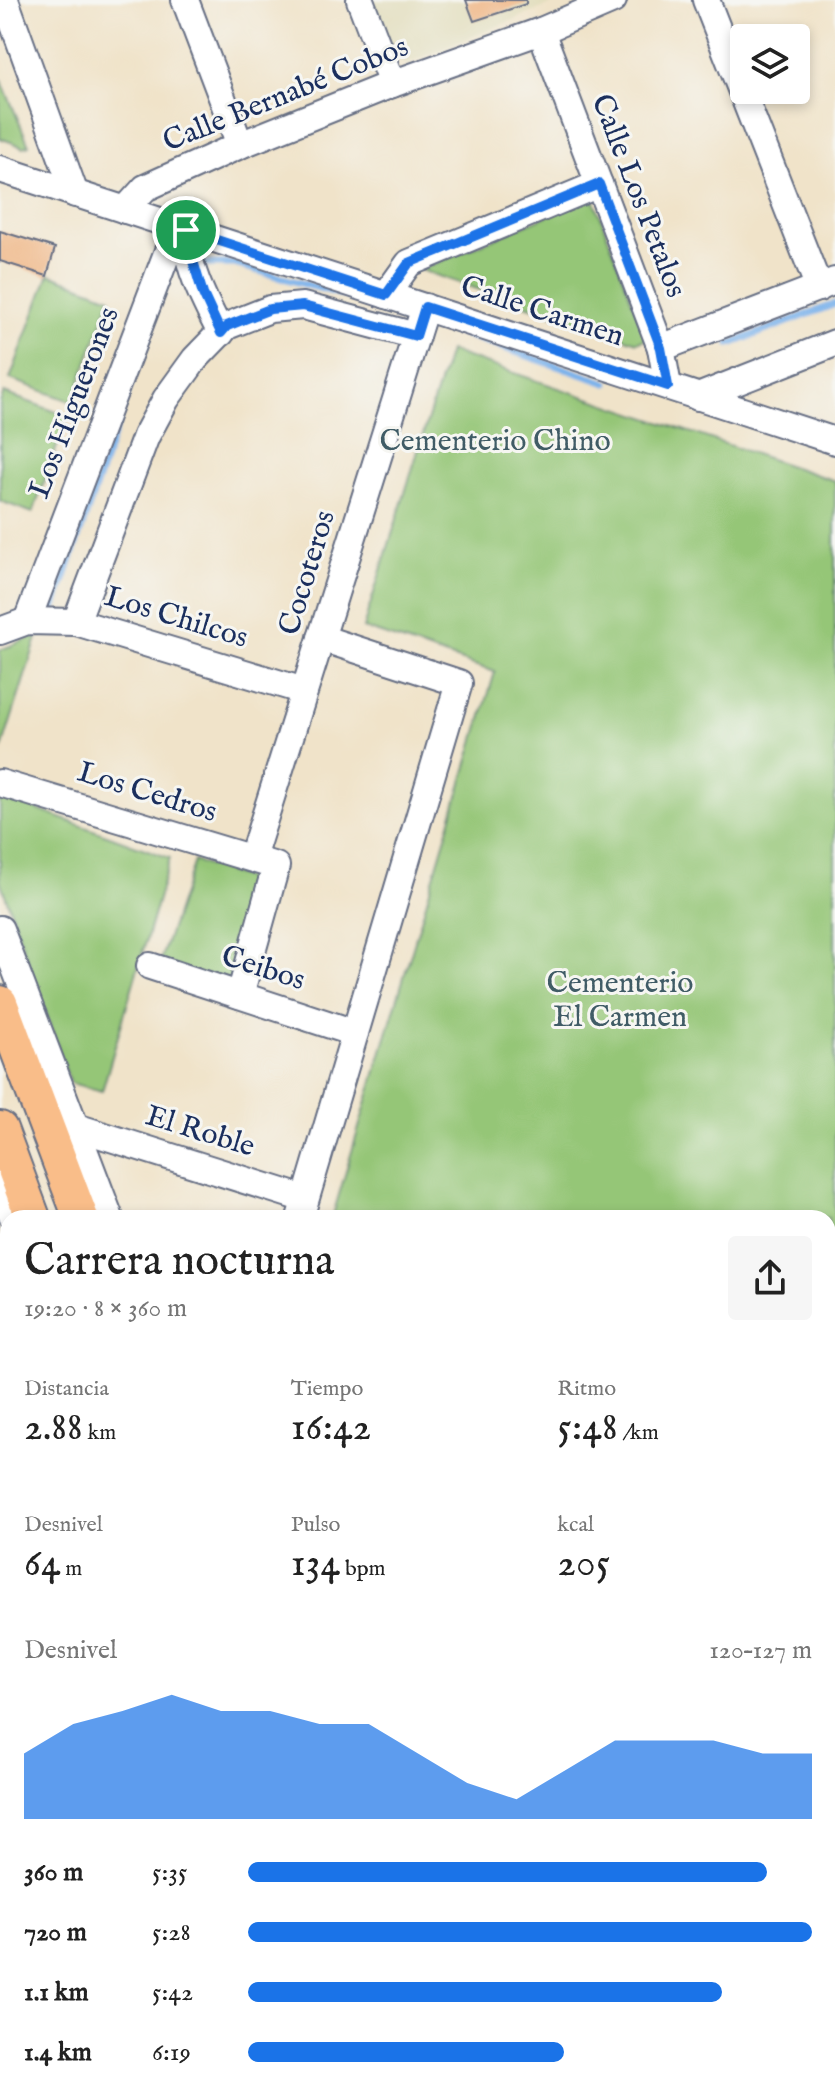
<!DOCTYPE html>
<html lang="es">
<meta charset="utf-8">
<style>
:root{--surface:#fff;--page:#f6f6f6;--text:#222;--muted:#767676;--accent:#1a73e8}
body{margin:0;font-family:"IM FELL English",serif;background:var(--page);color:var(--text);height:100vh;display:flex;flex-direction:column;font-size:30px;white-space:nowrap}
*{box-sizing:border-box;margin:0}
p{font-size:26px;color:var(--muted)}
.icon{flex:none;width:44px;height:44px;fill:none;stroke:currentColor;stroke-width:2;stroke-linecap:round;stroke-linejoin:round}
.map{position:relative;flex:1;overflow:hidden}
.details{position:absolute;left:0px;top:1210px;width:836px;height:888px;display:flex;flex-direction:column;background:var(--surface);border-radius:24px 24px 0 0;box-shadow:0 4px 12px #0003}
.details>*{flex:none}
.tools{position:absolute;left:730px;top:24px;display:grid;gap:16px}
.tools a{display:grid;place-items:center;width:80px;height:80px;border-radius:8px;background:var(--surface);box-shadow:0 4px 12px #0003;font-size:40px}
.pin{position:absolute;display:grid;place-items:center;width:68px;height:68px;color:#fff;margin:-34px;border:4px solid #fff;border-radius:50%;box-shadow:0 2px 8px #0007}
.round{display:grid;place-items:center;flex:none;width:84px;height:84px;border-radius:8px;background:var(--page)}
.headline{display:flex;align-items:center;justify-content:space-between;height:136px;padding:0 24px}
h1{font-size:44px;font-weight:600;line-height:60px}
.metrics{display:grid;grid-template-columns:repeat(3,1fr);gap:12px;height:136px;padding:8px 24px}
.metrics div{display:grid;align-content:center}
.metrics b{font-size:40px;font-weight:600}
.metrics small{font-size:22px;font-weight:400}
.metrics p{font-size:22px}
.chart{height:224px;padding:16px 24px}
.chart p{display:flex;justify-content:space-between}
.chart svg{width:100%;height:144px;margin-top:8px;fill:var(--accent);opacity:.7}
ul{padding:0 24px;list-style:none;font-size:26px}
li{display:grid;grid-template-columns:128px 96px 1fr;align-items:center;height:60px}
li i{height:20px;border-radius:10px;background:var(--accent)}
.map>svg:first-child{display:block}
.built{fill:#e1dcba}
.green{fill:#95c677;stroke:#587a6a;stroke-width:2}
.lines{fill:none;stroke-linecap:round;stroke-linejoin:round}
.stream{stroke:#7cb2eb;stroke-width:7}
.building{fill:#efb07b}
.minor-casing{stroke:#666e83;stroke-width:30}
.major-casing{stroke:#666e83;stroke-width:38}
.minor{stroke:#fff;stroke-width:26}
.major{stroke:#f9bd89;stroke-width:34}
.route-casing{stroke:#fff;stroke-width:16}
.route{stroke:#1a73e8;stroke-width:10}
.labels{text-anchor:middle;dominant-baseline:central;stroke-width:6;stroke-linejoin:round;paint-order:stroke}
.street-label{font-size:30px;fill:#1b2f5e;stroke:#f6f6f2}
.park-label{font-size:30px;fill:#405c66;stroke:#f6f6f2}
</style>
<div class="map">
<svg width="835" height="2098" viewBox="0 0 835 2098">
<rect width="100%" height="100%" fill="#f6f6f2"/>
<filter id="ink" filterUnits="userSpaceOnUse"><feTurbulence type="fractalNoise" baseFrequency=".0125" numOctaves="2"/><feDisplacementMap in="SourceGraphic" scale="16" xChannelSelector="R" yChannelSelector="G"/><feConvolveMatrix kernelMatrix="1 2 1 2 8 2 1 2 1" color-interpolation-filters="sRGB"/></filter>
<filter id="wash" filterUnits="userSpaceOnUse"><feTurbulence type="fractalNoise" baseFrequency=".006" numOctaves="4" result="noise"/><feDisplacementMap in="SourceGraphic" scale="32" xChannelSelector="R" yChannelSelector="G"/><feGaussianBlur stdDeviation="1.8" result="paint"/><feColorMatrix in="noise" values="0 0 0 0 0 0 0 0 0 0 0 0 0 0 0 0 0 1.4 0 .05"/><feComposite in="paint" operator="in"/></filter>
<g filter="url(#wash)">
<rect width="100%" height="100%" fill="#f0e3c9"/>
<!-- built -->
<g class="built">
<path d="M371 0H562L406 64 392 56Z"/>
<path d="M8 1482V2090H311L314 2098H0V1485Z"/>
</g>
<!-- green -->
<g class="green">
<path d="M0 77 29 145 24 147 0 138Z"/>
<path d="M593 196 646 339 637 342 420 270Z"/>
<path d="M49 274 111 297 73 402 10 379Z"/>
<path d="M449 351 835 481V1610L828 1607V1218H332L495 672 363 628Z"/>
<path d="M4 393 68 416 33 513 0 501V403Z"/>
<path d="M38 635 0 755V650Z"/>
<path d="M0 796 170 858 102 1091 70 1083 0 880Z"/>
<path d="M194 861 262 884 228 984 160 961Z"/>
<path d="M8 1925V2090H205L208 2098H0V1928Z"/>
</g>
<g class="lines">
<!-- stream -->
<g class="stream">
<path d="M199 264H234L357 299"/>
<path d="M428 322 607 383"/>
<path d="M730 344 835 304"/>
<path d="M54 609 130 385"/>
</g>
</g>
<g id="blocks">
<!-- building -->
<g class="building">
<path d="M466 0H526V4L474 21Z"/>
<path d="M0 231 55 248 47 276 0 261Z"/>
</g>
</g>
</g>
<g filter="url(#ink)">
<use href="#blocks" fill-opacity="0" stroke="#666e83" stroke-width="2"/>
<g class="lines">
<!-- minor casing -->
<g class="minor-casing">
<g id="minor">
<path d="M5 0 75 194"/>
<path d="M185 0 240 145"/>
<path d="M360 0 392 84"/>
<path d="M706 0 819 288"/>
<path d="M541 31 661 348 668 386"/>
<path d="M0 169 835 441"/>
<path d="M125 210 145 188 240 145 392 84 541 31 613 0"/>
<path d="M186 230C185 264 205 302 221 333"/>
<path d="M386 295 409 263 599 184"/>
<path d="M661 348 835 281"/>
<path d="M698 397 835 343"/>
<path d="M27 621 177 227"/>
<path d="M76 622 146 436 166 399 195 359 227 326 270 309 303 306 416 336"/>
<path d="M0 631 27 621 76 622 304 691"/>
<path d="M0 783 276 866 240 995"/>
<path d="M252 858 425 307"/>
<path d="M0 929 110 1218"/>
<path d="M150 966 355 1033"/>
<path d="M76 1127 305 1199"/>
<path d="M0 1184 13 1218"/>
<path d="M300 1218 459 683 321 638"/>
<path d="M0 1318 8 1309"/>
<path d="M4 1368 8 1380"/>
<path d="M0 1637 8 1634"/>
<path d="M828 1780 835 1778"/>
<path d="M828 2007 835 2004"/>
<path d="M281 2090 284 2098"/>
<path d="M434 2090 437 2098"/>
<path d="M573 2098 596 2090"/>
</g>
</g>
<!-- major casing -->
<g class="major-casing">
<g id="major">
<path d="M0 1003 81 1218"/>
<path d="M0 1129 33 1218"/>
<path d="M355 2090 358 2098"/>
<path d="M408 2090 411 2098"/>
</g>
</g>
<!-- minor -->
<use href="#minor" class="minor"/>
<!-- major -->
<use href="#major" class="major"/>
</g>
</g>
<g class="lines" filter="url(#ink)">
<!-- route casing -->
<g class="route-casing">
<path id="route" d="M599 184 661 348 668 386 425 307 416 336 303 306 270 309 227 326 221 333 203 294 186 238V230L386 295 409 263Z"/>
</g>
<!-- route -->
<use href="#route" class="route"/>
</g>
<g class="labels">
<!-- street labels -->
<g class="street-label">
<text transform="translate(286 95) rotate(-22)">Calle Bernabé Cobos</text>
<text transform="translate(638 196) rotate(69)">Calle Los Petalos</text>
<text transform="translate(542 312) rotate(18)">Calle Carmen</text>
<text transform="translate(75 403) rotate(-69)">Los Higuerones</text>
<text transform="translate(308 573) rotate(-73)">Cocoteros</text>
<text transform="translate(176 618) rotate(17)">Los Chilcos</text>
<text transform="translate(147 793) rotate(17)">Los Cedros</text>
<text transform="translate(263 969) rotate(18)">Ceibos</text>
<text transform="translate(200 1132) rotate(17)">El Roble</text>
</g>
<!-- park labels -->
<g class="park-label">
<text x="495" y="442">Cementerio Chino</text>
<text x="620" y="984">Cementerio<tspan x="620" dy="34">El Carmen</tspan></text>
</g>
</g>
</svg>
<div class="tools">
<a><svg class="icon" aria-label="layers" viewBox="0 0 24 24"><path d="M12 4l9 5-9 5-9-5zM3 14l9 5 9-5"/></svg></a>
</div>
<div class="pin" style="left:186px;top:230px;background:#1e9e55"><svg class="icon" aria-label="arrive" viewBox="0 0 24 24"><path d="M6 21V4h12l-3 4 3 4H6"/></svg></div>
<section class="details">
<div class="headline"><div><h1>Carrera nocturna</h1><p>19:20 · 8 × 360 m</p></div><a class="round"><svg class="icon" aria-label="share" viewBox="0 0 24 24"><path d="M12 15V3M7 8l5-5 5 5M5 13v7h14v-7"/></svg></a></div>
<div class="metrics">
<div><p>Distancia</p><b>2.88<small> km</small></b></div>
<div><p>Tiempo</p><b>16:42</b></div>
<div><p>Ritmo</p><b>5:48<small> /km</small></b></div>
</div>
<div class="metrics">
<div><p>Desnivel</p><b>64<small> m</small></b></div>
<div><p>Pulso</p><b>134<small> bpm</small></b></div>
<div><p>kcal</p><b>205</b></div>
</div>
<div class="chart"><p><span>Desnivel</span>120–127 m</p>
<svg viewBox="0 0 160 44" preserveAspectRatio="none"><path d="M0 44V24L10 15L20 11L30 6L40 11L50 11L60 15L70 15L80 24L90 33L100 38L110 29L120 20L130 20L140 20L150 24L160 24V44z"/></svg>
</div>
<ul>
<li><b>360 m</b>5:35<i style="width:92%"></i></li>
<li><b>720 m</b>5:28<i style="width:100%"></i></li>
<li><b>1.1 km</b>5:42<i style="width:84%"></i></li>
<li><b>1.4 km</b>6:19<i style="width:56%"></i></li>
</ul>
</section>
</div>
